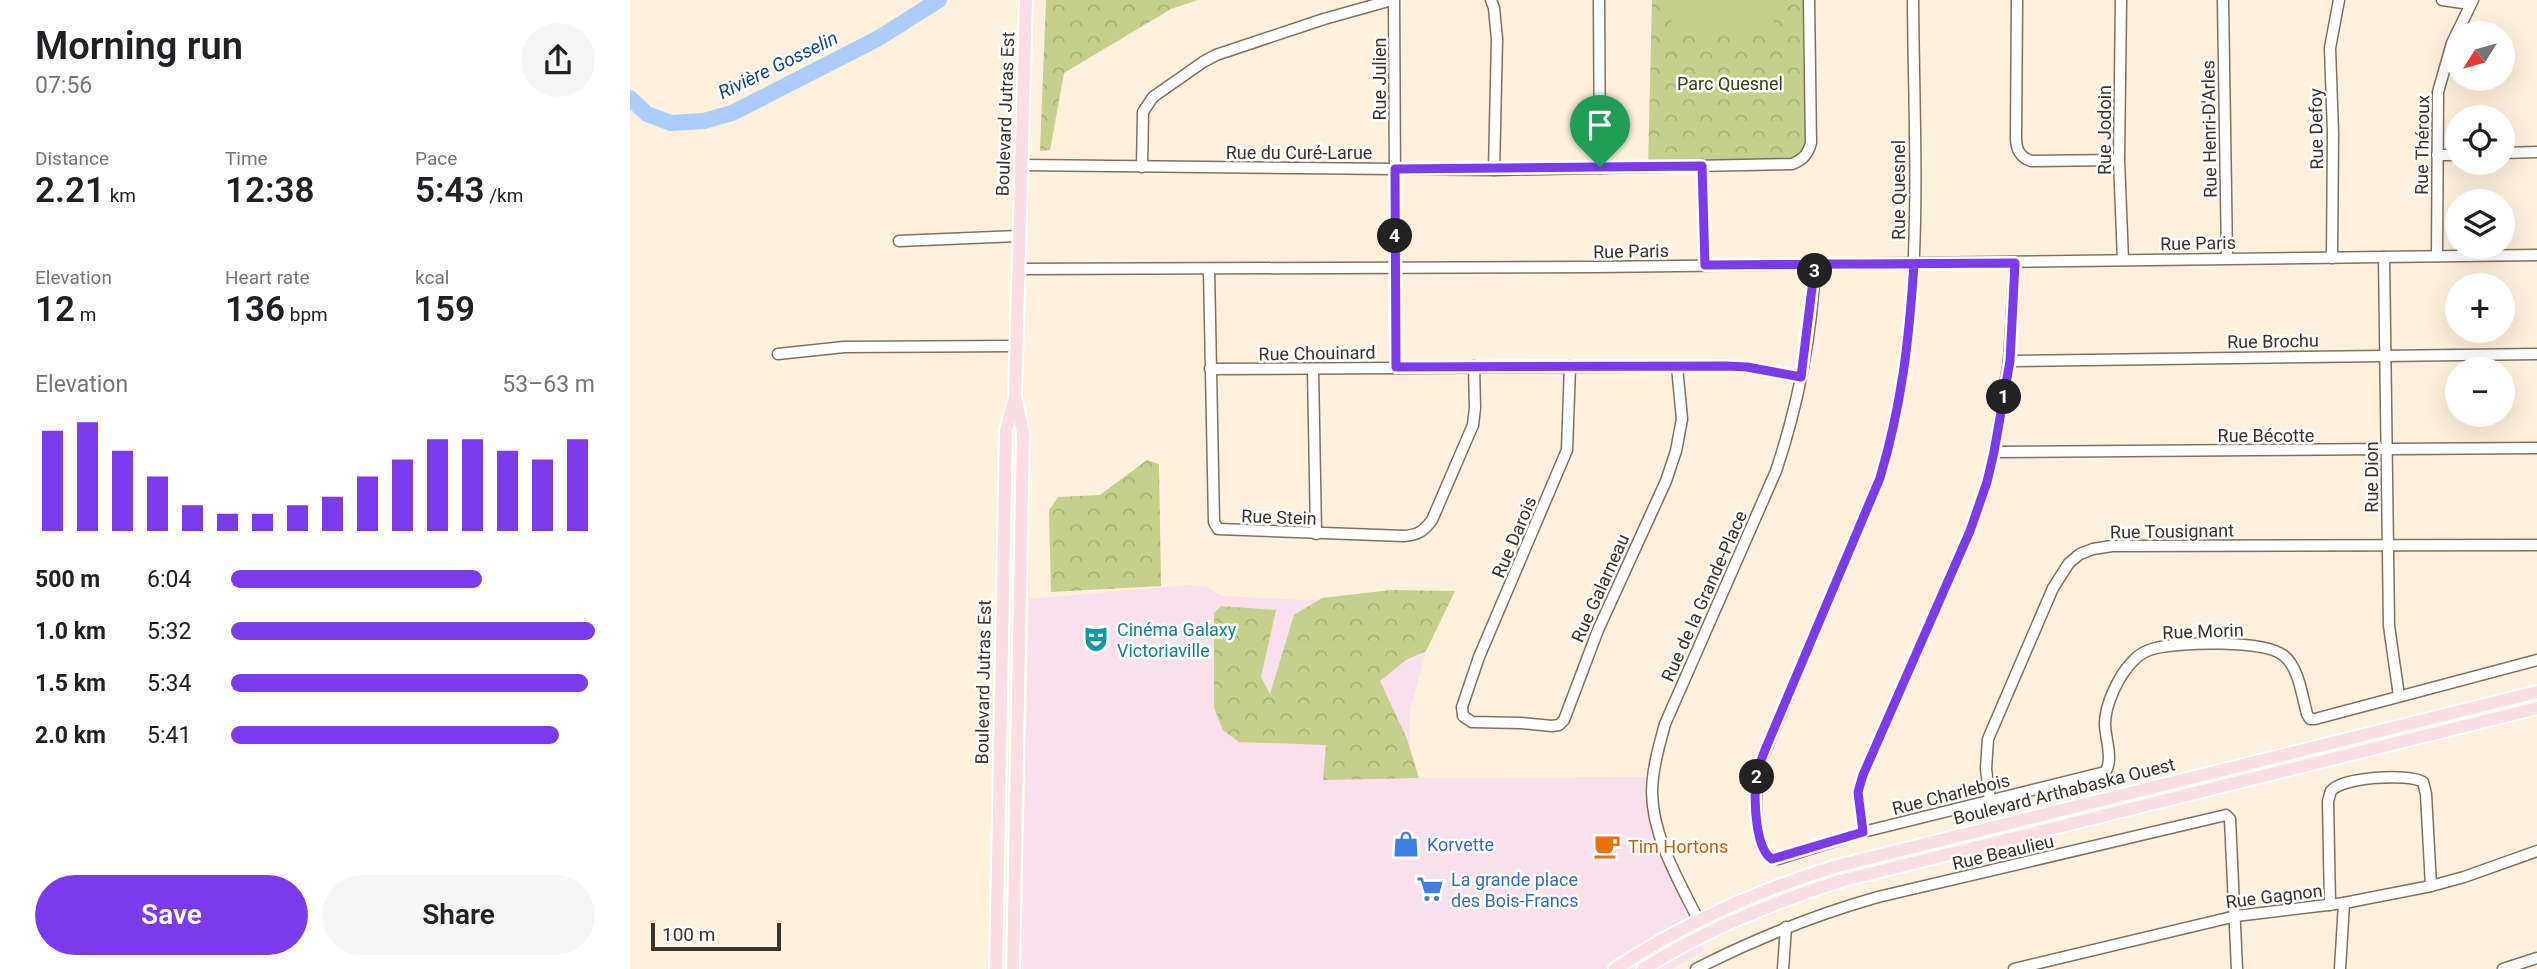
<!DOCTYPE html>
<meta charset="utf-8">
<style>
:root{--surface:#fff;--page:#f6f6f6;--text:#202124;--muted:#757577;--accent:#7c3aed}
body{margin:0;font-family:Roboto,sans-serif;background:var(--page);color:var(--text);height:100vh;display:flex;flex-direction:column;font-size:26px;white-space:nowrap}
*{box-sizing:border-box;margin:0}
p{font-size:23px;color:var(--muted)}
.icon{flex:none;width:38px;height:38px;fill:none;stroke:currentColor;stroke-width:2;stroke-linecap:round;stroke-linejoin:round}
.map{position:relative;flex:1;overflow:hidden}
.sheet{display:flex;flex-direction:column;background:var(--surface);width:630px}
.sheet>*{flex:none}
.needle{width:46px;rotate:233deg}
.controls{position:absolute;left:1815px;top:21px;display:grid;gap:14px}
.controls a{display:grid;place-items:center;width:70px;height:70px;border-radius:50%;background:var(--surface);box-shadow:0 7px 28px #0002;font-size:35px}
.scale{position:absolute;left:21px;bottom:18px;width:130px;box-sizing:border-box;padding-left:7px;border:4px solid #38332b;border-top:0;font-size:19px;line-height:24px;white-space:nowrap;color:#38332b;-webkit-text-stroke:5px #fff;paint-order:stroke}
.pin{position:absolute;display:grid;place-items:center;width:60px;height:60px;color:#fff;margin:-72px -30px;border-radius:50% 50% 50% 0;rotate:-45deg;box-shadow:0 0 7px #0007}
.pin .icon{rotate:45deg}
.km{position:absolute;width:35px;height:35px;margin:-18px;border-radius:50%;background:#222;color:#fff;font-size:19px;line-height:35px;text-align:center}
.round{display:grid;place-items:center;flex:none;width:74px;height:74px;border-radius:37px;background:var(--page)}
.summary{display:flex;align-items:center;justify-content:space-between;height:119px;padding:0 35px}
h1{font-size:38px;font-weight:600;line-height:52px}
.stats{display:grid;grid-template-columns:repeat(3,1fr);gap:10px;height:119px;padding:7px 35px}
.stats div{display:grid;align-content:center}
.stats b{font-size:35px;font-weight:600}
.stats small{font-size:19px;font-weight:400}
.stats p{font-size:19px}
.chart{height:196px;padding:14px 35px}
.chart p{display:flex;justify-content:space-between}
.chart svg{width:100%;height:126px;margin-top:7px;stroke:var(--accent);stroke-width:6}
.cta{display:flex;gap:14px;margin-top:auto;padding:14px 35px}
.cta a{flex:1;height:80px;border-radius:42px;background:var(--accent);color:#fff;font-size:28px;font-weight:600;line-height:80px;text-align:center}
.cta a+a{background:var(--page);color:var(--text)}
ul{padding:0 35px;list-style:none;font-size:23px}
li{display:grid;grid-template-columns:112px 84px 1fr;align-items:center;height:52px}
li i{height:18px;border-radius:9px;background:var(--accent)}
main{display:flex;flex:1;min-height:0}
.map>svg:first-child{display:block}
.commercial{fill:#f8e0ec}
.forest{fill:url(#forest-crowns)}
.pitch{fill:#c4d08b}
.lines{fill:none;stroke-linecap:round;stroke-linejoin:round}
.river{stroke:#accdfc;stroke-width:16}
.minor-casing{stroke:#7d7260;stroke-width:13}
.major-casing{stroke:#fff;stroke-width:16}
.minor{stroke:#fff;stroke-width:10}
.major{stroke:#fadee4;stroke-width:12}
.route-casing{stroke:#fff;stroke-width:14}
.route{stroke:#7c3aed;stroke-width:9}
.labels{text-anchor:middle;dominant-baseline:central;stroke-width:5;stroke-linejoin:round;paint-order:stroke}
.street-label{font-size:18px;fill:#38332b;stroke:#fff}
.park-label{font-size:18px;fill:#373d14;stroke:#fff}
.culture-label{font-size:18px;fill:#0d838f;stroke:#fff;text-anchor:start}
.shop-label{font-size:18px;fill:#366cbe;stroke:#fff;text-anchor:start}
.food-label{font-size:18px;fill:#c56008;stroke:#fff;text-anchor:start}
.water-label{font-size:19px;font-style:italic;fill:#134689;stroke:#fff}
</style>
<main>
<section class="sheet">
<div class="summary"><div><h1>Morning run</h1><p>07:56</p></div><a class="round"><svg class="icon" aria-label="share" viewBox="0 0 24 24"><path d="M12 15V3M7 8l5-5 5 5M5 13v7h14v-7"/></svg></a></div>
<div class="stats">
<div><p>Distance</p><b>2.21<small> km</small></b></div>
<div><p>Time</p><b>12:38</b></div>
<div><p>Pace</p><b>5:43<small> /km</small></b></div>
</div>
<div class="stats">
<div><p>Elevation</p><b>12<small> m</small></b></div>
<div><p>Heart rate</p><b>136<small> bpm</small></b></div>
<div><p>kcal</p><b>159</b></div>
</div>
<div class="chart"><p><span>Elevation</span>53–63 m</p>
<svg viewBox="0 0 160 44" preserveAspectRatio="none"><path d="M5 44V9M15 44V6M25 44V16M35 44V25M45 44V35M55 44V38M65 44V38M75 44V35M85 44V32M95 44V25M105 44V19M115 44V12M125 44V12M135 44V16M145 44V19M155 44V12"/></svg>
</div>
<ul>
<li><b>500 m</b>6:04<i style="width:69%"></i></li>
<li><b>1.0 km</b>5:32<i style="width:100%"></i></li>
<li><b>1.5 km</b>5:34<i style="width:98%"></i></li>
<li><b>2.0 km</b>5:41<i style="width:90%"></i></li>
</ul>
<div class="cta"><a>Save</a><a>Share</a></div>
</section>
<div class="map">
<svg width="1907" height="969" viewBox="0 0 1907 969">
<defs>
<pattern id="forest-crowns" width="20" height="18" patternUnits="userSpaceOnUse" patternTransform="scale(1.75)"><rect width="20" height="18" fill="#c4d08b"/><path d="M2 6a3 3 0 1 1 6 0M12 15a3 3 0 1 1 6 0" fill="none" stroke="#a9b378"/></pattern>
</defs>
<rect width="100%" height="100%" fill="#fdf0dc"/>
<!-- commercial -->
<path class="commercial" d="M559 585 578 587 591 596 693 601 825 591 796 651 779 714 780 778 1015 777 1014 798 1021 834 1074 951 1042 969H391L399 599Z"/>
<!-- forest -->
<g class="forest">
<path d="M416 0H568L541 9 434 73 420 150 410 151Z"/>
<path d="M1022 0H1179L1181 143 1170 161 1018 167Z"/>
<path d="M517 460 529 464 531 586 421 592 419 510 428 497 470 495Z"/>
<path d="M761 590 825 591 796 651 776 660 750 681 777 739 789 778 693 780 696 745 609 742 593 730 584 708V613L591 606 646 610 631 677 640 694 664 615 692 598Z"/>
</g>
<!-- pitch -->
<path class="pitch" d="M1041 0H1143L1144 34 1042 36Z"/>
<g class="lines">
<!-- river -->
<path class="river" d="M0 98 17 114 41 123 74 121 102 113 247 39 309 0"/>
<!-- minor casing -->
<g class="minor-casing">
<g id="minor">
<path d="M764 0 766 367"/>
<path d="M861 0 864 8 867 39 864 170"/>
<path d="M969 0 970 168"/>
<path d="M1283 0C1284 159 1297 323 1250 477L1129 766C1125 785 1120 859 1148 859L1233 832 1475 772C1484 760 1475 738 1475 724 1475 704 1489 675 1503 661 1509 654 1517 650 1526 648 1551 642 1633 640 1653 655 1669 667 1672 696 1677 714L1680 719H1685L1907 660"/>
<path d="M1387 0 1386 138C1386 150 1390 157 1401 161L1489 160"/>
<path d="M1491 0 1489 160 1493 260"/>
<path d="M1593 0 1597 258"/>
<path d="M1812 0 1840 4"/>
<path d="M1872 153 1907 152"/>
<path d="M1807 155H1827"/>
<path d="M392 165 864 170 1162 164C1173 160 1178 154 1181 143L1179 0"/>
<path d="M1072 165 1075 265"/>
<path d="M512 167 513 112 523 97 573 62 586 55 694 19 762 0"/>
<path d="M269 241 390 236"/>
<path d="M1807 256 1808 92 1822 43 1843 0"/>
<path d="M1754 257 1759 626 1769 696"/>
<path d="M1702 258 1703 133 1700 48 1709 0"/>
<path d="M389 269 966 267 1907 255"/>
<path d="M579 269 584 522 588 529 774 536C788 535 794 531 802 520L843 425 845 408 844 366"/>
<path d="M148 354 214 347 387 346"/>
<path d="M1379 361 1907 354"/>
<path d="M940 366 937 450 849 657 832 707 833 716 842 722 891 723 922 726 929 725 934 720 968 630 1036 481 1046 451 1052 419 1047 367"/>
<path d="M580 369 1097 366 1117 367 1171 377"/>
<path d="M683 369 686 534"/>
<path d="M1364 452 1907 448"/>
<path d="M1360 801 1356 769 1358 739 1423 588 1439 563 1450 554 1463 549 1482 546 1907 545"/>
<path d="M1233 832 1228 792 1233 775 1340 531 1357 483 1364 452 1379 361 1385 263"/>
<path d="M1700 905 1698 801C1699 799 1700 793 1701 791 1712 777 1778 773 1793 782L1796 794 1801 886"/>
<path d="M1075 934C1055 890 1023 843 1022 793 1022 770 1029 746 1035 724L1146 471C1168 405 1182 334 1185 264"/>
<path d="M1066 969C1125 939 1184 915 1248 897L1596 815 1600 819 1607 969"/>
<path d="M1153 969 1156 927"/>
<path d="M1384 969 1606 916 1714 903 1801 886 1834 877 1907 851"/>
<path d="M1710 969 1714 903"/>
<path d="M1873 969 1907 958"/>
</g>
</g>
<!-- major casing -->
<g class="major-casing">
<g id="major">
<path d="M366 969 376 430 384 401"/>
<path d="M383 969 393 432 385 397 396 0"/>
<path d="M985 969C1054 923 1129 890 1207 866L1907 692"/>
<path d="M1013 969C1075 930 1141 903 1210 881L1907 708"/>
</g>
</g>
<!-- minor -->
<use href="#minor" class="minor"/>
<!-- major -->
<use href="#major" class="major"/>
</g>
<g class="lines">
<!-- route casing -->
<g class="route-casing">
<path id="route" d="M970 167 1072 166 1075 265C1178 264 1281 264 1385 263L1380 361 1364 452 1357 482 1340 531 1233 775 1228 792 1233 832 1142 859C1125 849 1124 800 1126 781 1127 770 1131 760 1135 750L1250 478C1272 404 1279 340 1284 264H1185L1171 377 1117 367 1097 366 766 367 765 169 970 167"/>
</g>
<!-- route -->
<use href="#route" class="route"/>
</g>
<!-- icons -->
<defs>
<g id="theatre-bare" transform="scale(2.1)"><path d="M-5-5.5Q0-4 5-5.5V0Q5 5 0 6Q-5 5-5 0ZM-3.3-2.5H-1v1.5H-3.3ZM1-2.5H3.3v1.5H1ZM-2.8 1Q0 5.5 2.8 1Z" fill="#0f9aa8" stroke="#fff" stroke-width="2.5" paint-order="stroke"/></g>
<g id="shop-bare" transform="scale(2.1)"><path d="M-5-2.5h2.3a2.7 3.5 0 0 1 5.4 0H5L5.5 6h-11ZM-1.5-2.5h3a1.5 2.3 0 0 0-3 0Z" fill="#3f7fe0" stroke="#fff" stroke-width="2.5" paint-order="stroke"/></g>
<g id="cafe-bare" transform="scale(2.1)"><path d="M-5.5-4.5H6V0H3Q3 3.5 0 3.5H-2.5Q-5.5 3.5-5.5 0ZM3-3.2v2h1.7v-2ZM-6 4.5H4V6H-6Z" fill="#e8710a" stroke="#fff" stroke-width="2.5" paint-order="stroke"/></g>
<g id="supermarket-bare" transform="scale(2.1)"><path d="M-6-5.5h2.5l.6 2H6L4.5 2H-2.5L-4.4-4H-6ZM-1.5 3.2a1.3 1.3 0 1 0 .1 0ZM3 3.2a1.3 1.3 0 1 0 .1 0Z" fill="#3f7fe0" stroke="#fff" stroke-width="2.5" paint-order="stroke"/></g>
</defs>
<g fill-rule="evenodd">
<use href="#theatre-bare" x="466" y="639"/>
<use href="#shop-bare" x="776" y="844"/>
<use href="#cafe-bare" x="977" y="846"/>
<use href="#supermarket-bare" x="800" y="889"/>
</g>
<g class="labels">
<!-- street labels -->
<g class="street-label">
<text transform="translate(749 79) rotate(-90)">Rue Julien</text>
<text transform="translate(375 114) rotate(-88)">Boulevard Jutras Est</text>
<text transform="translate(1579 129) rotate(-91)">Rue Henri-D'Arles</text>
<text transform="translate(1686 129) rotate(-91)">Rue Defoy</text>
<text transform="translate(1474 130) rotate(-90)">Rue Jodoin</text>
<text transform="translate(1792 145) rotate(-89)">Rue Théroux</text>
<text x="669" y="152">Rue du Curé-Larue</text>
<text transform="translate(1268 190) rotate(-90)">Rue Quesnel</text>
<text transform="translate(1568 243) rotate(-1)">Rue Paris</text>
<text transform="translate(1001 251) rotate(-1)">Rue Paris</text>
<text transform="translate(1643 341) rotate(-1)">Rue Brochu</text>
<text transform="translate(687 353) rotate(-1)">Rue Chouinard</text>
<text x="1636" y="435">Rue Bécotte</text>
<text transform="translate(1741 477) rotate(-90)">Rue Dion</text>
<text transform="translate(649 517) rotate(2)">Rue Stein</text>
<text transform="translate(1542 531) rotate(-1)">Rue Tousignant</text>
<text transform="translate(884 537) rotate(-67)">Rue Darois</text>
<text transform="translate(970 588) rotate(-66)">Rue Galarneau</text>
<text transform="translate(1074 596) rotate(-66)">Rue de la Grande-Place</text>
<text transform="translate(1573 631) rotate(-2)">Rue Morin</text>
<text transform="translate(353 682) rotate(-89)">Boulevard Jutras Est</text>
<text transform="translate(1434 791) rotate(-14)">Boulevard Arthabaska Ouest</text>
<text transform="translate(1321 794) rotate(-14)">Rue Charlebois</text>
<text transform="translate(1373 852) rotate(-13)">Rue Beaulieu</text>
<text transform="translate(1644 896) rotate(-7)">Rue Gagnon</text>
</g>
<!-- park labels -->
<g class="park-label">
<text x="1100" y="83">Parc Quesnel</text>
</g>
<!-- culture labels -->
<g class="culture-label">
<text x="487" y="629">Cinéma Galaxy<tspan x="487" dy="21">Victoriaville</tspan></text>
</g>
<!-- shop labels -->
<g class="shop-label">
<text x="797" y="844">Korvette</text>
<text x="821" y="879">La grande place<tspan x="821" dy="21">des Bois-Francs</tspan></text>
</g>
<!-- food labels -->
<g class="food-label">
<text x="998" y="846">Tim Hortons</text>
</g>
<!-- water labels -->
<g class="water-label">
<text transform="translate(148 65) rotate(-26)">Rivière Gosselin</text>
</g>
</g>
</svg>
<div class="controls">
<a><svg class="needle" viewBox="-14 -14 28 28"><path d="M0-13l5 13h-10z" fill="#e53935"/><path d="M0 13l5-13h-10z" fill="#757577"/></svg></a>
<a><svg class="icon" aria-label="locate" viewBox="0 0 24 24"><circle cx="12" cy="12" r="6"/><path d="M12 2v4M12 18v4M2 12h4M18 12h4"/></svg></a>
<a><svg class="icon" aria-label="layers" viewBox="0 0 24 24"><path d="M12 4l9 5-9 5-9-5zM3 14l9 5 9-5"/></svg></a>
<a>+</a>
<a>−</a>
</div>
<div class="scale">100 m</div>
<div class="pin" style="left:970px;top:167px;background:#1e9e55"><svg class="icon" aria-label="arrive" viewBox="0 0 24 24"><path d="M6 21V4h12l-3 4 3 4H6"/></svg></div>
<b class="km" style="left:1374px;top:397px">1</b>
<b class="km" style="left:1127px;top:777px">2</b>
<b class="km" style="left:1185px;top:271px">3</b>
<b class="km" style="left:765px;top:236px">4</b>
</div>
</main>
